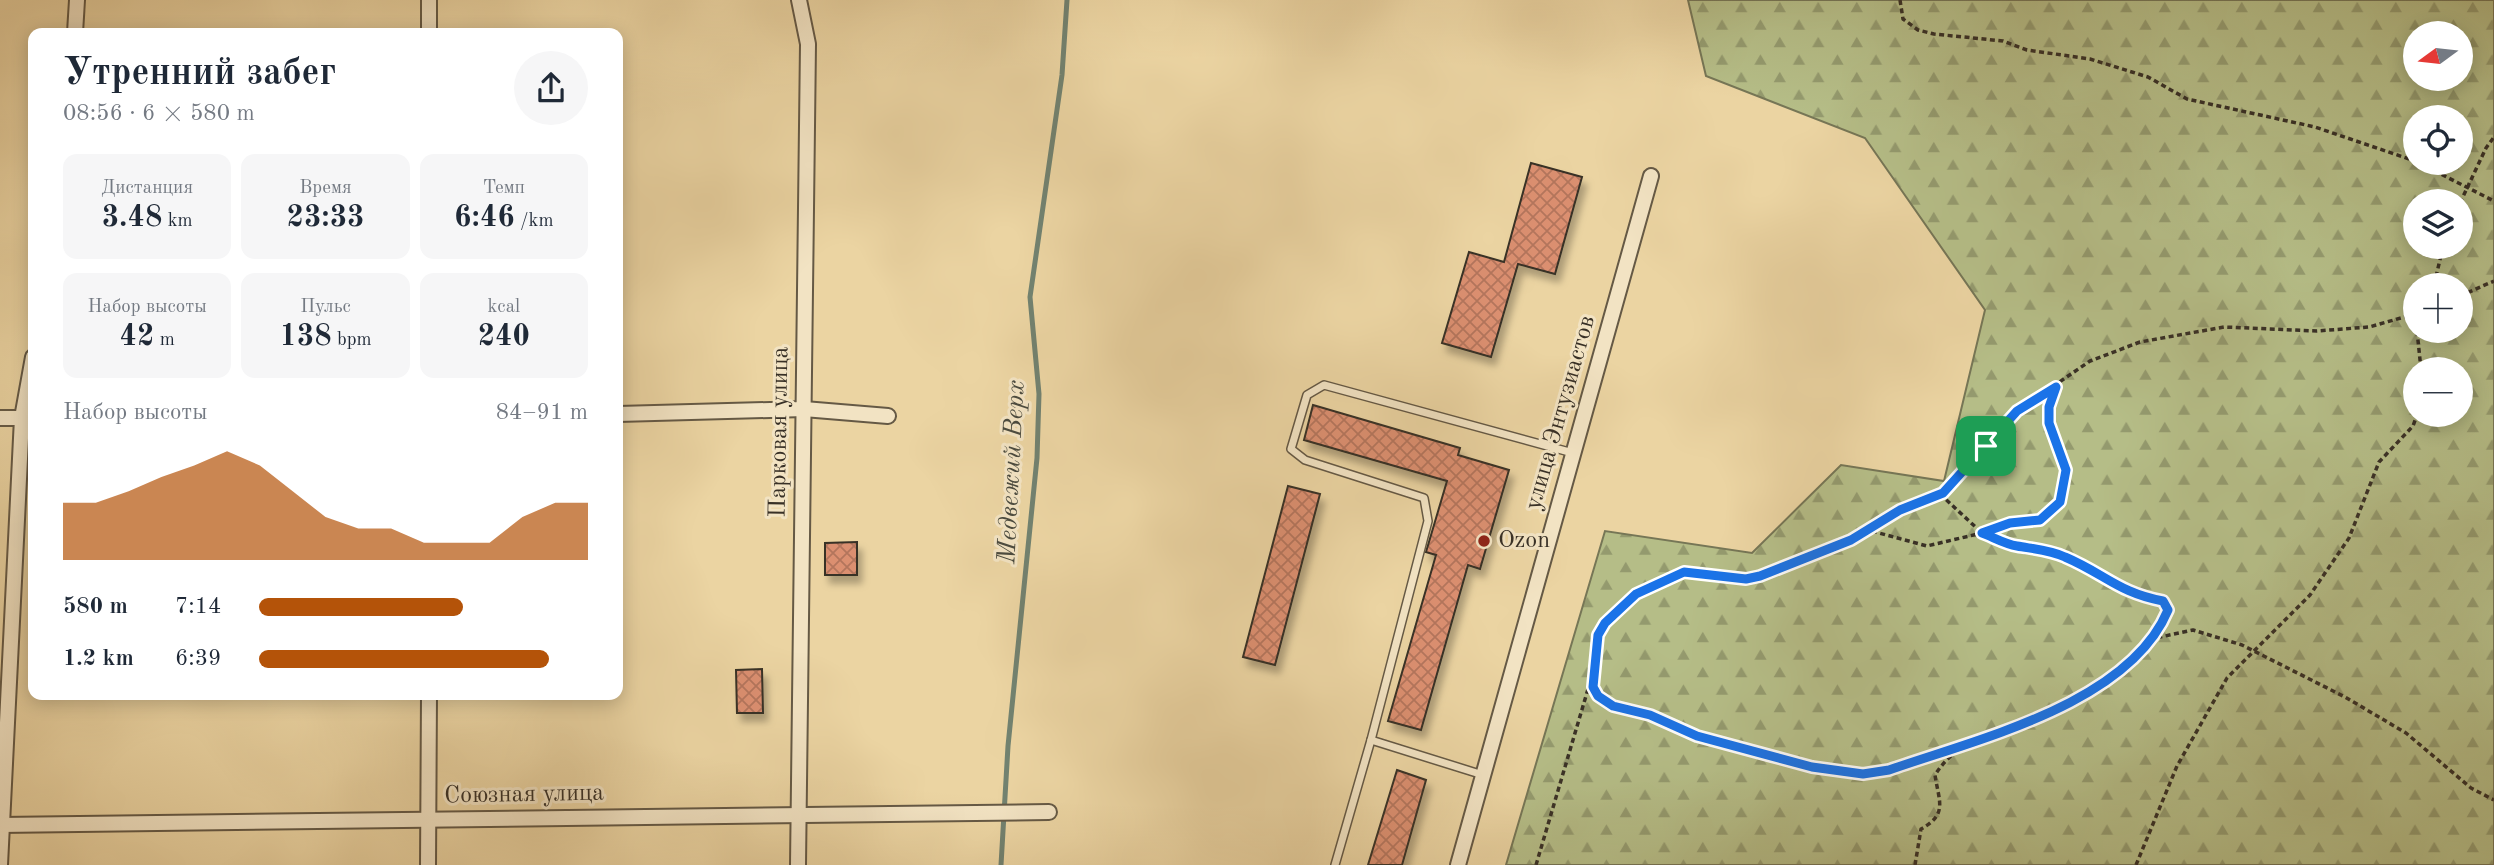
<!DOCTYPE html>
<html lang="ru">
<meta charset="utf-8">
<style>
:root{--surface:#fff;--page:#f6f6f7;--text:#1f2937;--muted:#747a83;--accent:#b45309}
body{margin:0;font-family:"Old Standard TT",serif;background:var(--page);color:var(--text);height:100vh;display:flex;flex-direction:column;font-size:26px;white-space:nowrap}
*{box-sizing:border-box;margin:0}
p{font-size:23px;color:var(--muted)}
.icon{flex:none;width:38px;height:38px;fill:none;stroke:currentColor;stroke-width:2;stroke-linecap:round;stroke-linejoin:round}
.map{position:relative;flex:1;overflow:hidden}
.details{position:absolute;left:28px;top:28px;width:595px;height:672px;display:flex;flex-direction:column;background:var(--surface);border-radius:14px;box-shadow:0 4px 18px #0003}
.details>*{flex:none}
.needle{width:46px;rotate:255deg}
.fabs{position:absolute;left:2403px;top:21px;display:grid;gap:14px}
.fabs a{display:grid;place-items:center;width:70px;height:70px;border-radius:50%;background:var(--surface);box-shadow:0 4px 18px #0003;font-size:35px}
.pin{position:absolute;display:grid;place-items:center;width:60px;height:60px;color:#fff;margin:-30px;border-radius:14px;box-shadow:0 4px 10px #0006}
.round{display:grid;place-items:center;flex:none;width:74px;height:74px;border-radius:37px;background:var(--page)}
.head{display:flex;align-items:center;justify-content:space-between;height:119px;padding:0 35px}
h1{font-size:38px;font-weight:600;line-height:52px}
.stats{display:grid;grid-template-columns:repeat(3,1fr);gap:10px;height:119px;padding:7px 35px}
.stats div{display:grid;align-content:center;border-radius:14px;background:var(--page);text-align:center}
.stats b{font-size:30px;font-weight:600}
.stats small{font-size:19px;font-weight:400}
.stats p{font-size:19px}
.chart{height:196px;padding:14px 35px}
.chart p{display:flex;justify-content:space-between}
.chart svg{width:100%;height:126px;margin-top:7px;fill:var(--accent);opacity:.7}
ul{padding:0 35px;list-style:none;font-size:23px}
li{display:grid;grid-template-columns:112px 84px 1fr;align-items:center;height:52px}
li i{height:18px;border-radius:9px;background:var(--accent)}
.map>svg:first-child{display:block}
.forest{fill:url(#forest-firs);stroke:#767656;stroke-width:2;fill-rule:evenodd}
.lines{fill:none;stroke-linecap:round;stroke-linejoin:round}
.stream{stroke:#728270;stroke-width:5}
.building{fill:url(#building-cross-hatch);stroke:#383026;stroke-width:2;filter:url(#shadow)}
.service-casing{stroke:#655945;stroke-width:10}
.minor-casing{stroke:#655945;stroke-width:18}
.path{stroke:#383026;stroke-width:3.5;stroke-dasharray:5 3.5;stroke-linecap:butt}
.service{stroke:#f2e3c3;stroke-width:7}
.minor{stroke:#f2e3c3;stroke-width:14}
.route-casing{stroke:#fff;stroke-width:14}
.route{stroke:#1a73e8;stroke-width:9}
.poi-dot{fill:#8f2418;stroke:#f2e3c3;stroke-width:2.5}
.labels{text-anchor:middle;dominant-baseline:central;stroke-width:6;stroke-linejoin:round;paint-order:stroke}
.street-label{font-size:24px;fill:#383026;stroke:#f2e3c3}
.poi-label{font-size:24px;fill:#383026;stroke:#f2e3c3;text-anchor:start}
.water-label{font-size:26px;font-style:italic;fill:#4b4b3f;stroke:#f2e3c3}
</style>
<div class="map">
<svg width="2494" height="865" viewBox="0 0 2494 865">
<defs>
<pattern id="forest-firs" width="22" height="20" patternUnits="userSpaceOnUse" patternTransform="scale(1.75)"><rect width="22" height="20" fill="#b5bd87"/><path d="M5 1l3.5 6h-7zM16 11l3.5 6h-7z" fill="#949a6e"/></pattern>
<pattern id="building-cross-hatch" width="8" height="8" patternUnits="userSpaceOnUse" patternTransform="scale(1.75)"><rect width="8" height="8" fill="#db8f70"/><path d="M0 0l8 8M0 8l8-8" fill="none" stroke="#b3755c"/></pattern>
<filter id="shadow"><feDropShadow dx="4.5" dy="8" stdDeviation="3.5" flood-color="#0004"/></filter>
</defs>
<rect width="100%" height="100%" fill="#ebd4a2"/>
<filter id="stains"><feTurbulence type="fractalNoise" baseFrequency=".00286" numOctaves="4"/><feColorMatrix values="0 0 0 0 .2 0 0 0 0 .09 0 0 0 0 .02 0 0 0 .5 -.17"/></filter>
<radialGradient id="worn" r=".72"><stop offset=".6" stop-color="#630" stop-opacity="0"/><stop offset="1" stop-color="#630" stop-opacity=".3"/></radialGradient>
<!-- forest -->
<path class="forest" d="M1688 0H2494V865H1506L1605 531 1752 553 1841 465 1944 481 1985 310 1865 138 1706 76ZM2415 33H2460V79H2415ZM2415 117H2460V163H2415ZM2415 201H2460V247H2415ZM2415 285H2460V331H2415ZM2415 369H2460V415H2415Z"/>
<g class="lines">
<!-- stream -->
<path class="stream" d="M1001 865 1008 746 1037 458 1039 394 1030 297 1062 75 1067 0"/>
</g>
<!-- building -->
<g class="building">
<path d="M1531 163 1582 177 1555 274 1518 264 1491 357 1442 343 1469 252 1504 262Z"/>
<path d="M1313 405 1460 448 1458 455 1509 470 1480 569 1468 565 1421 730 1388 721 1436 555 1426 552 1447 481 1304 440Z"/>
<path d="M1288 486 1320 494 1275 665 1243 657Z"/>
<path d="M857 542V575H825V543Z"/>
<path d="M762 669 763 713H737L736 670Z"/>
<path d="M1397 770 1426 780 1402 865H1368Z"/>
</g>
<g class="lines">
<!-- service casing -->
<g class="service-casing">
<g id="service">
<path d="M1483 775 1371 740 1428 521 1424 498 1305 460 1291 449 1307 395 1324 385 1573 453"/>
<path d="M1335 865 1371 740"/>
</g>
</g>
<!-- minor casing -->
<g class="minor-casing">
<g id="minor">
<path d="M75 33 77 0"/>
<path d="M429 33V0"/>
<path d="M618 414 804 409 888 416"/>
<path d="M0 418H33"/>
<path d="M0 825 1049 812"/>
<path d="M0 865 22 418 33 357"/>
<path d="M428 865 429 695"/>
<path d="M798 865 808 44 799 0"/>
<path d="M1458 865 1651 176"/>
</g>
</g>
<!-- path -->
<g class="path">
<path d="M1900 0 1903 19 1918 30 1934 34 2003 41 2027 50 2090 59 2148 77 2187 99 2315 127 2415 161"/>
<path d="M2419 163 2494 201"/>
<path d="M2460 203 2486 148 2494 137"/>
<path d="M2434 285 2443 247"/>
<path d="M2460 296 2494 281"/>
<path d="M2417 331 2421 369"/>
<path d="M1940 494 1982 533C1992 529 2002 524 2013 523 2021 522 2032 523 2040 520 2087 500 2056 453 2049 424 2046 411 2052 400 2056 387"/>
<path d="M1868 530 1900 510 1943 493 2017 411 2090 361 2140 342 2224 327 2317 331 2369 327 2415 314"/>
<path d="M1966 743 1889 770 1863 774 1839 773 1697 736 1650 715 1613 706 1598 696 1593 687 1592 674 1598 635 1605 623 1637 594 1684 572 1746 579 1760 577 1868 530 1927 546 1982 533 2015 546 2062 555 2103 575 2115 587 2135 596 2163 601 2168 610 2162 626 2151 639"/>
<path d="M1536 865 1591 679"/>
<path d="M1915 865 1921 829C1948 814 1939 802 1935 775 1961 734 2000 734 2041 716 2082 700 2125 675 2151 639L2193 630 2242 645 2345 697 2406 733 2471 788 2494 800"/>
<path d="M2136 865 2177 766 2227 678 2310 595 2349 538 2379 462 2413 426 2417 415"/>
</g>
<!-- service -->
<use href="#service" class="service"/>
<!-- minor -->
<use href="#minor" class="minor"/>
</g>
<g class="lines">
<!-- route casing -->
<g class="route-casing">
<path id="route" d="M2056 387 2049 407V423L2066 470 2060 502 2040 520 2010 523 1982 533C1993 537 2005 544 2017 546 2034 549 2050 550 2065 557 2105 574 2119 593 2163 601L2168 610C2129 704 1977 739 1889 770L1863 774 1812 767 1697 736 1650 715 1613 706 1598 696 1593 687 1598 635 1605 623 1636 594 1684 572 1746 579 1760 576 1851 540 1900 510 1943 493 2017 411Z"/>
</g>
<!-- route -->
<use href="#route" class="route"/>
</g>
<!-- markers -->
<circle class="poi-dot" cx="1484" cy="541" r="7"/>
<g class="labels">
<!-- street labels -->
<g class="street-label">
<text transform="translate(1561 413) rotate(-74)">улица Энтузиастов</text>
<text transform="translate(780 432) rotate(-89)">Парковая улица</text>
<text transform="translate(524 795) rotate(-1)">Союзная улица</text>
</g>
<!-- poi labels -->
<g class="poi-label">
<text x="1498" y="541">Ozon</text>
</g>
<!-- water labels -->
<g class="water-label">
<text transform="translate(1012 472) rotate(-87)">Медвежий Верх</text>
</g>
</g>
<rect width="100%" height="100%" filter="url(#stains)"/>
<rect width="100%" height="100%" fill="url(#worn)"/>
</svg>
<div class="fabs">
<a><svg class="needle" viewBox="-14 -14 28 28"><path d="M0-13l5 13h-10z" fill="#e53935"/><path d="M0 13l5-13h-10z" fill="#747a83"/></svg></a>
<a><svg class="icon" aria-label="locate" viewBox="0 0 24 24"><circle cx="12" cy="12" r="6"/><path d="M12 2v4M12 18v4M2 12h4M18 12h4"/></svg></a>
<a><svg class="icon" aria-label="layers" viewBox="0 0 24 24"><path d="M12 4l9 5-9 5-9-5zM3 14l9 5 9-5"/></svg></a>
<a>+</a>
<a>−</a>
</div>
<div class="pin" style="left:1986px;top:446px;background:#1e9e55"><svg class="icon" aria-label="arrive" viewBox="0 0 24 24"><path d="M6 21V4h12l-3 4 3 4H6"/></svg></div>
<section class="details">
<div class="head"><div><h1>Утренний забег</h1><p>08:56 · 6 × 580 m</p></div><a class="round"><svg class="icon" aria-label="share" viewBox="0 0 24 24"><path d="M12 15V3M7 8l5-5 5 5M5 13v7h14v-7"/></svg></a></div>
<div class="stats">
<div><p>Дистанция</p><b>3.48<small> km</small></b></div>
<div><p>Время</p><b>23:33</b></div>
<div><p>Темп</p><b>6:46<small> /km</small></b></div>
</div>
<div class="stats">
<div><p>Набор высоты</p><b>42<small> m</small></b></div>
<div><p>Пульс</p><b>138<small> bpm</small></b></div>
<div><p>kcal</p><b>240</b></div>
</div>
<div class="chart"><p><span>Набор высоты</span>84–91 m</p>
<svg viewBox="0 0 160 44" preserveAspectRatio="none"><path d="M0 44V24L10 24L20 20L30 15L40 11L50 6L60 11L70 20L80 29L90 33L100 33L110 38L120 38L130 38L140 29L150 24L160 24V44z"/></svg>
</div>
<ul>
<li><b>580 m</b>7:14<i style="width:62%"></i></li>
<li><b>1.2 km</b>6:39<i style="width:88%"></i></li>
</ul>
</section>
</div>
